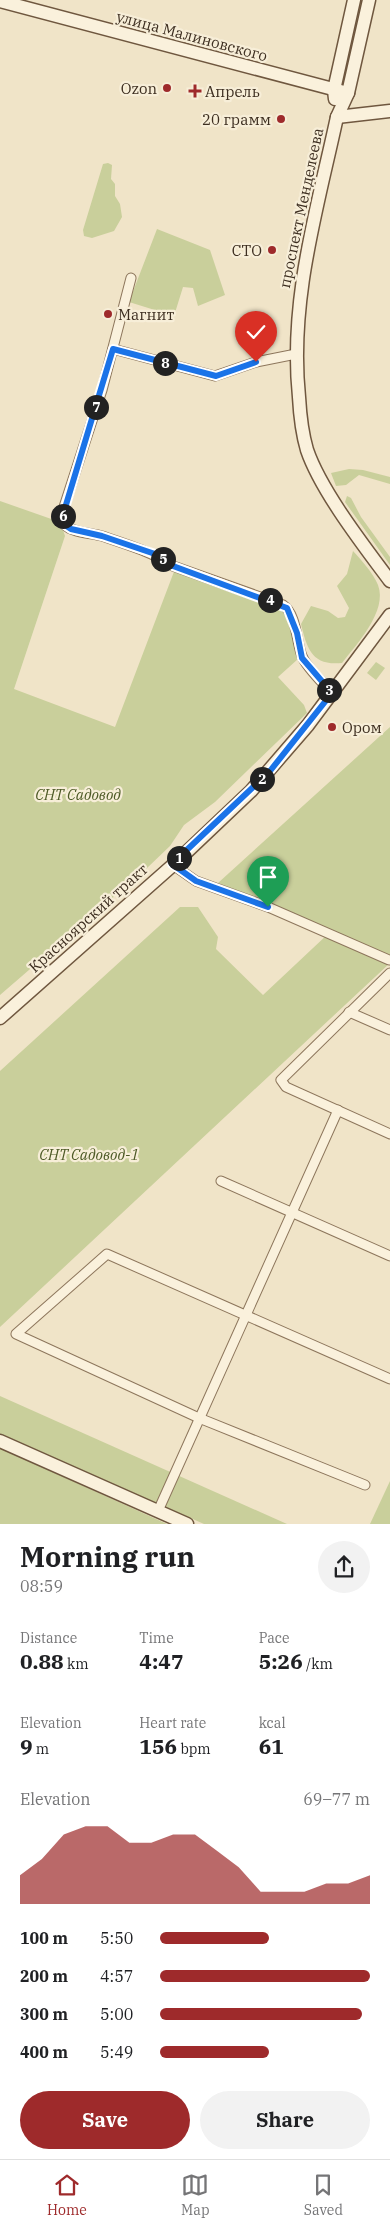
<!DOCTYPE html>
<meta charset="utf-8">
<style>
:root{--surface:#fff;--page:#f2f2f2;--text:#202124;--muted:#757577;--line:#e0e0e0;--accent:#9e2a2b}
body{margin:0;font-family:"IBM Plex Serif",serif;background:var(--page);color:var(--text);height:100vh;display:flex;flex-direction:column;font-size:19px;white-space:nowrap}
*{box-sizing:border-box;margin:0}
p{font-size:16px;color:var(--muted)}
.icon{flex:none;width:28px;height:28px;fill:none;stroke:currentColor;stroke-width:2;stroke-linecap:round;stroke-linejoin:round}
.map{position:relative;height:1524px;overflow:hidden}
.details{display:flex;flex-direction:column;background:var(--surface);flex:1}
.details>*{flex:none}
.pin{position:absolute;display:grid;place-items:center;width:42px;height:42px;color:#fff;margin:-51px -21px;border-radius:50% 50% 50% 0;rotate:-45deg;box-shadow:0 0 5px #0007}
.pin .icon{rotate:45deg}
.km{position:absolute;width:25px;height:25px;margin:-12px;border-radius:50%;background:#222;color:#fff;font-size:14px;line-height:25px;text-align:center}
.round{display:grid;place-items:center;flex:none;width:52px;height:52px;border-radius:26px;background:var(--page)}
.summary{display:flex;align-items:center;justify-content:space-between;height:85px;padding:0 20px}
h1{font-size:28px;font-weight:700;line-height:38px}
.stats{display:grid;grid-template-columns:repeat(3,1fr);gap:8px;height:85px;padding:5px 20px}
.stats div{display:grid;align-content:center}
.stats b{font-size:21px;font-weight:700}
.stats small{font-size:14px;font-weight:400}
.stats p{font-size:14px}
.chart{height:140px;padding:10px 20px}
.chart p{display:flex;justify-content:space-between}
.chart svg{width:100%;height:90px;margin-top:5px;fill:var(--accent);opacity:.7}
.cta{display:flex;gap:10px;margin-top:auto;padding:10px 20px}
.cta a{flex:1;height:58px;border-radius:30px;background:var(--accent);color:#fff;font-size:20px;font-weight:700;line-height:58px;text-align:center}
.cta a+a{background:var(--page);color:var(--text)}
ul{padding:0 20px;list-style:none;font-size:16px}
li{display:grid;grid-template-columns:80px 60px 1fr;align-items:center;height:38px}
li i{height:12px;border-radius:6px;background:var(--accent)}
.dock{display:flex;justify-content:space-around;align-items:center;height:70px;border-top:1px solid var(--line);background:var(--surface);font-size:14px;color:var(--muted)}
.dock a{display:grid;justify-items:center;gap:2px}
.dock .active{color:var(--accent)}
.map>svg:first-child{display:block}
.green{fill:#c9cf9b}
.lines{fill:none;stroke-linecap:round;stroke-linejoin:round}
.street-casing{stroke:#8d765c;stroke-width:11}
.secondary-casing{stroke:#6f573f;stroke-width:15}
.street{stroke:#faf1dc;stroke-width:9}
.secondary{stroke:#faf1dc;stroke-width:12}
.route-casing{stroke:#fff;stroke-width:10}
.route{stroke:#1a73e8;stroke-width:6}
.poi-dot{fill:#9e2a2b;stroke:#f7eed8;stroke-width:2}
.labels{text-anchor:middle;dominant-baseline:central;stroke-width:4.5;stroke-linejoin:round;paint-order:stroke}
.street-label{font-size:15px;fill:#3d2e20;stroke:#f7eed8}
.poi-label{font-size:15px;fill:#3d2e20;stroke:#f7eed8;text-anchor:end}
.park-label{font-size:15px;font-style:italic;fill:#4d5a26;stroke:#f7eed8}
</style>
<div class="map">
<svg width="390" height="1524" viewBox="0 0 390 1524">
<rect width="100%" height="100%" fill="#f0e4c8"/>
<!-- green -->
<g class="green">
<path d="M359 0H363L347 72H343Z"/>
<path d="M108 163 112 165 111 179 115 184V196L120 204 122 217 114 231 92 238 84 236 83 230 103 164Z"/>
<path d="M157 229 210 250 225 295 198 306 193 288 183 287 174 316 129 302Z"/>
<path d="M349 469 363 470 390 477V484L359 475 346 485 336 486 331 473Z"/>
<path d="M347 496 351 498 361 517 390 557V565L345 502Z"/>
<path d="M0 501 57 521 62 527 65 536 14 689 115 727 175 569 283 608C291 624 300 641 298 659L278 677 304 705 307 713 215 802 184 825 170 846 146 869 0 995Z"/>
<path d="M353 551C362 561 373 573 378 585 388 611 356 645 342 663 312 666 307 649 301 624L311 606 328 611 338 618 345 617 349 608 337 586 347 574Z"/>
<path d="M376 662 385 668 376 680 367 673Z"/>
<path d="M390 727V963L0 1327V1071L180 907H198L218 937 216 949 263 995 329 933 218 883Z"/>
<path d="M0 1396 287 1524H204L0 1434Z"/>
<path d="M0 1448 167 1524H0Z"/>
<path d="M390 1481V1524H370Z"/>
</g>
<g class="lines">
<!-- street casing -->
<g class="street-casing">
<g id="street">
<path d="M131 278 102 390 63 510C63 515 62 521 65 525 73 533 92 533 102 536 126 544 152 552 173 566L283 605C297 615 296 641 302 656 306 667 323 683 332 693"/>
<path d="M113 349 215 376 256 362 296 354"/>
<path d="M173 865 196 881 268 907 389 960"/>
<path d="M390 973 281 1080 286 1087 390 1134"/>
<path d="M349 1012 390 1030"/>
<path d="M221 1181 390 1256"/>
<path d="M365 1485 199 1418 16 1334 107 1254 390 1379"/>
<path d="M158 1511 338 1110"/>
</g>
</g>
<!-- secondary casing -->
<g class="secondary-casing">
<g id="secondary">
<path d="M369 0 348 93 337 117C317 210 289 301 299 397 300 415 302 433 307 450 321 491 364 546 390 581"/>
<path d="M0 1 348 93"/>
<path d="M335 99 334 90 354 0"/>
<path d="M337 117 390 111"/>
<path d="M0 1018 173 865 251 791 308 725 390 615"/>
<path d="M0 1441 187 1524"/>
</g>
</g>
<!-- street -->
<use href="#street" class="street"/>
<!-- secondary -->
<use href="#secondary" class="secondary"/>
</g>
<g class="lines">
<!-- route casing -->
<g class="route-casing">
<path id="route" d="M256 362 216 376 113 349 62 518 65 525 71 529 102 536 158 555 173 566 287 608 297 633 302 658 332 693 270 771 172 864 196 881 268 907"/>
</g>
<!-- route -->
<use href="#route" class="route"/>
</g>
<!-- markers -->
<g class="poi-dot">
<circle cx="167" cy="88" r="5"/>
<path d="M192.5 83.5h5v5h5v5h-5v5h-5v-5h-5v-5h5z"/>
<circle cx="281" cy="119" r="5"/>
<circle cx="272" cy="250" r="5"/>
<circle cx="108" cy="314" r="5"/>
<circle cx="332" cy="727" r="5"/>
</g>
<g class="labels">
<!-- street labels -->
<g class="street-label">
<text transform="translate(192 36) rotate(15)">улица Малиновского</text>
<text transform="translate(301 208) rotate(-78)">проспект Менделеева</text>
<text transform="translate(88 918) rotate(-42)">Красноярский тракт</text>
</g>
<!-- poi labels -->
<g class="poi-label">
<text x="157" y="88">Ozon</text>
<text x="205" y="91" text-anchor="start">Апрель</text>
<text x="271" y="119">20 грамм</text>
<text x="262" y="250">СТО</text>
<text x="118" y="314" text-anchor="start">Магнит</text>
<text x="342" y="727" text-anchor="start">Ором</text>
</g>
<!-- park labels -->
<g class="park-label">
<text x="78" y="794">СНТ Садовод</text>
<text x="89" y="1154">СНТ Садовод-1</text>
</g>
</g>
</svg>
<div class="pin" style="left:268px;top:907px;background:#1e9e55"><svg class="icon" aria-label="arrive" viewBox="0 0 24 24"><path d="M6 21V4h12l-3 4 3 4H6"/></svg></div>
<div class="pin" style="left:256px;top:362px;background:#d93025"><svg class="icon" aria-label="check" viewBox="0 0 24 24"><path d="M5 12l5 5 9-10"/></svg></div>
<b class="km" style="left:179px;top:858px">1</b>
<b class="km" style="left:262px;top:779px">2</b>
<b class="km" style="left:329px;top:690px">3</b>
<b class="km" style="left:270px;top:600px">4</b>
<b class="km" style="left:163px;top:559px">5</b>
<b class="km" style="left:63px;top:516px">6</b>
<b class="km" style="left:96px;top:407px">7</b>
<b class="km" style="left:165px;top:363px">8</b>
</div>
<section class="details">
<div class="summary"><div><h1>Morning run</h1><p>08:59</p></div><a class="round"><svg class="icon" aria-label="share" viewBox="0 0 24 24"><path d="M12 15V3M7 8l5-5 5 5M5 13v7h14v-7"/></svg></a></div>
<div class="stats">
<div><p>Distance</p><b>0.88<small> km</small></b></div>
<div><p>Time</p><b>4:47</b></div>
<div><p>Pace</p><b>5:26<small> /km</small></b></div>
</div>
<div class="stats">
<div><p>Elevation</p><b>9<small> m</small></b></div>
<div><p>Heart rate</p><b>156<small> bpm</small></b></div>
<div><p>kcal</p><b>61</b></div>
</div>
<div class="chart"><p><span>Elevation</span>69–77 m</p>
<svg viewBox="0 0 160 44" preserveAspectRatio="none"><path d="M0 44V30L10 22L20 10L30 6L40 6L50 14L60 14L70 10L80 10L90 18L100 26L110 38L120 38L130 38L140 34L150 34L160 30V44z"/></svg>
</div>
<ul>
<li><b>100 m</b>5:50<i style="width:52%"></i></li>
<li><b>200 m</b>4:57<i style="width:100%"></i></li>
<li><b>300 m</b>5:00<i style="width:96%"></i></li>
<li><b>400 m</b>5:49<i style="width:52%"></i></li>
</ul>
<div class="cta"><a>Save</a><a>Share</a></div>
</section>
<nav class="dock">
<a class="active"><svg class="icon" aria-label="home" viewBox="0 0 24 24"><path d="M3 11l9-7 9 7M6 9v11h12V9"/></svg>Home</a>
<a><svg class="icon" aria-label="map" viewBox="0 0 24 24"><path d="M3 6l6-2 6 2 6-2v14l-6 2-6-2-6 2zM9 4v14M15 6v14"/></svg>Map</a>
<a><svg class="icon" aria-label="saved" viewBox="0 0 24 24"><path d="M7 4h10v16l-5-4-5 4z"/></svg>Saved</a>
</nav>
